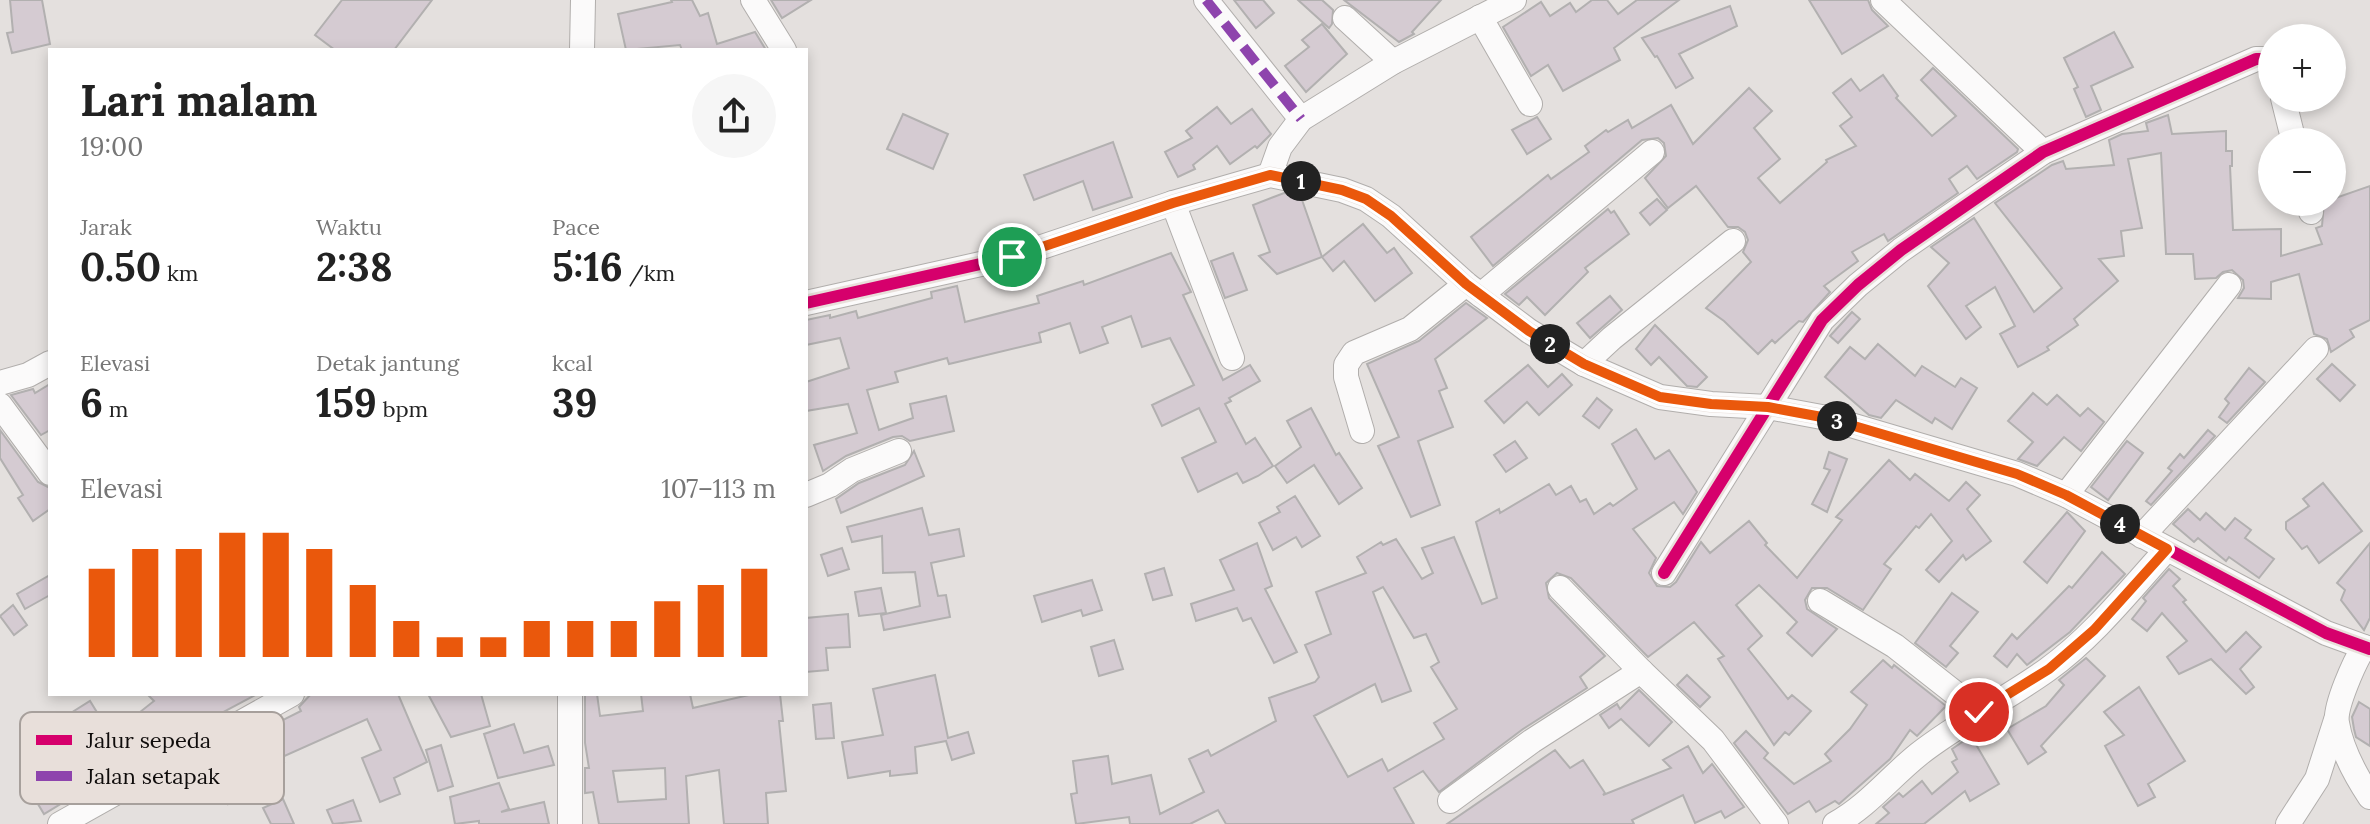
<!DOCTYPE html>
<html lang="id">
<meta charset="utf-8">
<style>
:root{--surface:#fff;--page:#f6f6f6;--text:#222;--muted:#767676;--accent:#ea580c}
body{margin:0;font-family:Lora,serif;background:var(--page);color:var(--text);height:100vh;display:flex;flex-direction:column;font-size:30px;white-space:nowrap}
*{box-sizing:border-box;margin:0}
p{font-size:26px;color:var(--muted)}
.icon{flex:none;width:44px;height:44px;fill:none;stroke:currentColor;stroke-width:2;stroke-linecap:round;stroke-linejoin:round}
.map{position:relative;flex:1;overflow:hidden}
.sheet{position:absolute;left:48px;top:48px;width:760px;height:648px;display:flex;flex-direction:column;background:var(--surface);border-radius:0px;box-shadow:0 4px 12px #0003}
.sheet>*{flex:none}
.tools{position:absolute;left:2258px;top:24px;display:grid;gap:16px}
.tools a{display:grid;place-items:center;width:88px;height:88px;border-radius:50%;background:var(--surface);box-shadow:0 4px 12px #0003;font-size:40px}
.pin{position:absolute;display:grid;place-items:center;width:68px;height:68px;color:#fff;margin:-34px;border:4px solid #fff;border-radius:50%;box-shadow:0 2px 8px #0007}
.km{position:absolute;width:40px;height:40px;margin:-20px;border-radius:50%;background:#222;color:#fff;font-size:22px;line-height:40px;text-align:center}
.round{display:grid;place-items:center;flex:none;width:84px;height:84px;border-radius:42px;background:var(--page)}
.headline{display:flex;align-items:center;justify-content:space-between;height:136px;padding:0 32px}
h1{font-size:44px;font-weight:800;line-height:60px}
.figures{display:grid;grid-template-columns:repeat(3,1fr);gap:12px;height:136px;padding:8px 32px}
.figures div{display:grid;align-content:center}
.figures b{font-size:40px;font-weight:800}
.figures small{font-size:22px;font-weight:400}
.figures p{font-size:22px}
.chart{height:224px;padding:16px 32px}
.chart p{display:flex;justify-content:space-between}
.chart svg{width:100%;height:144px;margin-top:8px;stroke:var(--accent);stroke-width:6}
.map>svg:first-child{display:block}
.building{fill:#d5cbd2;stroke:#b2b0b0;stroke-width:2;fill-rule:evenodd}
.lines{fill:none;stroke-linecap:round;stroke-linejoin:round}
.minor-casing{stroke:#b1aeac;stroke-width:26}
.minor{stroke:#fbfafa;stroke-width:24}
.quiet{stroke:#8e44ad;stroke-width:10;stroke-dasharray:20 10;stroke-linecap:butt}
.cycleway-casing{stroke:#e8dfda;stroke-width:17}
.cycleway{stroke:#d6006c;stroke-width:12}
.route-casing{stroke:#fff;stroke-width:16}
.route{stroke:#ea580c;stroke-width:10}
.key{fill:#e8dfda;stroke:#a7a09c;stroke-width:2}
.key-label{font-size:22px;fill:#0f0c0b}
</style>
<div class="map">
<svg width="2370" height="824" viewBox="0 0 2370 824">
<rect width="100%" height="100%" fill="#e4e0de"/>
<!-- building -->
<g class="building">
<path d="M10 0H42L50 44 12 53 7 33 13 32Z"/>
<path d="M342 0H432L394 50H335L315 35Z"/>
<path d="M671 0H692L700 16 708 13 717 44 755 32 766 50H682L680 45 626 50 618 14 672 2Z"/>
<path d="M771 0H811L782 18Z"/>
<path d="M1234 0H1263L1274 13 1256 28Z"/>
<path d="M1298 0H1322L1333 10 1332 24 1329 28Z"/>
<path d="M1344 0H1441L1412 32 1414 34 1399 42Z"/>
<path d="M1592 0H1607L1618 14 1637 0H1679L1614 48 1620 60 1563 91 1548 65 1531 76 1503 27 1541 2 1550 16 1570 3 1576 12Z"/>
<path d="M1809 0H1868L1872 10 1888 26 1842 54Z"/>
<path d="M1730 6 1737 26 1679 54 1693 78 1676 88 1657 56 1655 57 1642 38Z"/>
<path d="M1322 24 1347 54 1306 92 1285 66 1309 47 1302 40Z"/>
<path d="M2114 32 2133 67 2091 86 2101 110 2086 117 2074 89 2078 87 2064 58Z"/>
<path d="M1933 68 2018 149 2017 152 1977 179 1967 166 1949 179 1958 193 1888 241 1884 234 1852 252 1858 261 1824 286 1830 292 1803 322 1799 321 1775 343 1772 340 1758 354 1724 321 1706 308 1751 262 1743 252 1748 240 1745 232 1738 227H1728L1696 186 1668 208 1645 178 1666 156 1664 143 1658 138 1642 140 1493 266 1471 237 1548 175 1551 179 1589 152 1585 146 1606 130 1608 132 1628 120 1632 128 1671 105 1693 144 1749 88 1772 111 1754 128 1780 159 1758 178 1780 203 1827 162 1826 160 1856 146 1840 126 1852 117 1833 93 1851 79 1860 91 1883 75 1898 96 1896 98 1932 136 1956 116 1921 80Z"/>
<path d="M1217 107 1231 124 1252 109 1271 134 1257 148 1255 146 1230 164 1217 146 1193 165 1195 169 1178 177 1165 152 1192 138 1186 131Z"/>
<path d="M903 114 948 134 933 169 887 149Z"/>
<path d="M2168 115 2172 134 2226 131V151H2232V166H2230L2233 230 2281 229V256L2322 244 2316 228 2322 226 2324 202 2370 186V320L2350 330 2354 337 2331 352 2327 339 2314 334 2299 274 2271 282V299L2238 298 2244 288 2243 280 2232 270 2223 272 2216 278 2195 279 2193 254H2166L2161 153 2128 159 2142 228 2121 231 2124 256 2099 259 2118 281 2074 319 2078 325 2047 347 2049 350 2018 367 2000 334 2015 326 1995 287 1966 306 1981 327 1966 339 1928 286 1949 263 1931 247 1974 218 2034 312 2062 288 1995 203 2052 165 2063 161 2066 169 2114 165 2109 140 2122 134 2148 131 2146 123Z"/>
<path d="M1537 117 1551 139 1527 154 1512 130Z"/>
<path d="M1113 142 1132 197 1093 210 1083 181 1034 200 1024 175Z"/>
<path d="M1284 193 1301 197 1322 257 1277 274 1259 256 1270 252 1253 205Z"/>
<path d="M1657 199 1667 210 1650 225 1640 213Z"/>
<path d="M1608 209 1611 213 1614 211 1629 234 1585 268 1588 272 1545 315 1527 297 1519 305 1505 294Z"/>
<path d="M1363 224 1387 253 1394 248 1412 273 1375 301 1344 261 1333 271 1322 257Z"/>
<path d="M1171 253 1191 292 1183 295 1223 380 1250 365 1260 381 1229 398 1231 401 1225 404 1246 444 1255 438 1273 466 1258 476 1243 483 1237 473 1198 492 1182 458 1216 442 1199 408 1162 426 1152 405 1194 385 1170 338 1142 347 1131 316 1102 327 1108 343 1080 353 1070 323 1039 333 1041 342 949 364 947 358 895 372 898 382 867 390 879 430 913 418 910 404 946 396 954 431 910 441 902 436 893 437 846 456 823 471 814 445 857 433 848 404 806 411V382L849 368 840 338 806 345V320L830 315V318L856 311 858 318 932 298 931 292 957 286 965 322 1039 303 1037 296 1083 281 1084 285Z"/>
<path d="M1233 253 1247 290 1225 298 1211 261Z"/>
<path d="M1610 296 1622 310 1590 338 1577 323Z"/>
<path d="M1466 303 1487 318 1435 359 1447 388 1439 391 1453 427 1418 441 1440 505 1411 517 1378 446 1399 437 1367 364 1419 341Z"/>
<path d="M1852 312 1860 319 1838 343 1830 336Z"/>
<path d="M1655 325 1707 377 1697 387 1687 386 1659 357 1651 365 1636 349Z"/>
<path d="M1878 344 1915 376 1922 366 1955 387 1961 378 1977 388 1952 429 1935 418 1932 423 1896 400 1881 418 1869 415 1825 377 1850 347 1865 359Z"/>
<path d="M2332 364 2355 385 2340 401 2317 379Z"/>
<path d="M1528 365 1548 387 1562 374 1572 385 1539 415 1527 402 1504 423 1485 401Z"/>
<path d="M2249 368 2265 382 2227 423 2219 417 2229 403 2225 399Z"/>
<path d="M50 384V430L41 435 11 395 33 389 35 393Z"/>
<path d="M2033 393 2047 405 2057 395 2080 416 2088 408 2104 422 2081 451 2064 437 2037 466 2018 459 2033 442 2008 421Z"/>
<path d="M1597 398 1612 410 1599 428 1583 416Z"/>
<path d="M1311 408 1336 455 1339 453 1362 488 1339 504 1314 465 1287 483 1275 466 1301 447 1287 421Z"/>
<path d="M1636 429 1655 459 1669 450 1697 492 1683 514 1674 502 1633 529 1656 558 1649 573 1657 586 1670 587 1676 582 1701 542 1710 553 1749 521 1767 543 1765 545 1797 578 1842 520 1836 517 1889 460 1910 480 1915 474 1949 501 1966 482 1980 495 1967 509 1991 541 1966 560 1963 555 1939 582 1926 570 1952 541 1931 514 1919 528 1916 526 1884 564 1891 569 1863 610 1827 588H1812L1805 600 1807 609 1837 629 1812 656 1787 633 1797 622 1759 585 1736 605 1762 636 1748 649 1788 699 1792 695 1811 711 1789 735 1785 732 1774 745 1718 659 1724 656 1694 622 1648 657 1571 578 1557 573 1546 583 1549 598 1605 656 1580 677 1587 688 1523 729 1439 792 1423 771 1394 788 1414 824H1226L1218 810 1190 824H1130L1129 817 1076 824 1071 794 1077 793 1073 761 1108 756 1112 784 1151 775 1160 814 1204 792 1189 759 1208 750 1211 756 1276 721 1269 698 1315 682 1319 677 1305 645 1331 634 1316 592 1366 573 1357 557 1381 542 1383 545 1396 539 1422 579 1433 573 1422 548 1454 537 1482 604 1497 598 1476 522 1499 509 1500 513 1549 484 1556 495 1571 486 1580 502 1586 499 1594 514 1610 503 1613 506 1637 489 1612 444ZM1383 587 1414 638 1426 634 1439 662 1431 667 1457 709 1434 723 1444 739 1388 771 1382 759 1348 777 1314 716 1375 684 1382 702 1411 691 1373 592Z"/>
<path d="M0 430 38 482 50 488V509L33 521 18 498 23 495 0 458Z"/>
<path d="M2208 430 2215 436 2151 505 2146 501 2172 471 2168 468 2180 454 2184 458Z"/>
<path d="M1515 441 1527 458 1506 472 1494 455Z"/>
<path d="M2127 441 2143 453 2108 500 2091 487Z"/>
<path d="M914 451 924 476 841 513 836 499 859 483 905 465Z"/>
<path d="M1829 452 1847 459 1827 512 1812 504 1830 470 1824 468Z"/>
<path d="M2323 483 2362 531 2319 563 2307 546 2302 549 2286 529V522L2309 506 2303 499Z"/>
<path d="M1295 496 1320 536 1302 547 1296 537 1273 550 1259 523 1280 512 1277 507Z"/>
<path d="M922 508 929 535 959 529 964 556 931 563 938 596 946 595 950 617 884 630 881 615 920 606 915 572 883 573 882 536 852 542 847 527Z"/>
<path d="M2188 509 2200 520 2206 513 2225 530 2235 518 2251 530 2245 538 2274 559 2259 578 2229 557 2226 561 2198 538 2194 542 2173 524Z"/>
<path d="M2067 512 2085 531 2047 583 2024 562Z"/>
<path d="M1257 543 1272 586 1265 589 1297 652 1274 663 1251 618 1243 621 1237 608 1196 621 1191 604 1234 590 1220 560Z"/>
<path d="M2370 543V618L2364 630 2341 600 2345 590 2337 583Z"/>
<path d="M842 548 849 569 828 576 821 555Z"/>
<path d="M2102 552 2125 574 2070 632 2027 665 2017 654 2007 667 1994 656 2012 634 2017 639 2069 586 2072 588Z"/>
<path d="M1164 568 1172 595 1153 600 1145 574Z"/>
<path d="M2169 569 2180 579 2173 586 2186 600 2183 602 2226 652 2246 632 2261 647 2240 669 2254 687 2246 694 2211 659 2179 674 2167 657 2187 641 2162 613 2147 631 2132 619 2146 601 2143 598Z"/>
<path d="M50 575V595L25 609 17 594Z"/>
<path d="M1092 580 1102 610 1083 616 1081 610 1042 622 1034 596Z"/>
<path d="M881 588 886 613 859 616 855 592Z"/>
<path d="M1952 593 1978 612 1950 646 1958 653 1946 667 1915 643Z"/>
<path d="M13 605 27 625 14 635 0 616Z"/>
<path d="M848 614 850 647 826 648 828 670 806 672V618Z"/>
<path d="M1114 640 1123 669 1099 676 1091 647Z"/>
<path d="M2086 658 2105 676 2041 746 2046 752 2028 764 2007 729 2046 706 2064 685 2059 680Z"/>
<path d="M1883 660 1892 668 1894 665 1946 706 1917 736 1910 730 1890 759 1839 804 1835 801 1816 812 1809 801 1788 814 1734 743 1746 731 1768 753 1764 758 1794 784 1831 761 1825 754 1850 729 1867 705 1851 692Z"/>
<path d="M935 675 948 738 968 732 974 753 952 760 946 741 915 747 917 773 890 776V771L848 778 842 742 883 735 873 689Z"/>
<path d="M1687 675 1710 697 1700 707 1677 685Z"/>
<path d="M2139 687 2185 761 2148 784 2155 797 2138 806 2105 746 2124 735 2104 712Z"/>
<path d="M1639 690 1672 722 1649 746 1621 719 1609 728 1600 715 1617 704 1620 709Z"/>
<path d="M147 694H257L156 748 151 740 105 777 44 814 26 784 68 758 60 744 77 734 66 716 90 701 111 735 154 701Z"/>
<path d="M311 694H398L427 762 394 778 400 794 380 802 362 758 381 750 367 719 282 757 284 762 248 780 253 790 228 804 211 771 239 756 233 745 301 711 299 707Z"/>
<path d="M428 694H481L490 726 451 737Z"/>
<path d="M585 694H597L600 716 643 711 641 694H690L693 708 753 694H780L783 721H779L786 791 766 793 768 824H724L719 770 686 776 689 824H599L593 792 585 793V768H589L585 743ZM665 768 666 799 618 802 613 771Z"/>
<path d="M2359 702 2370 709V746L2356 737 2354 729 2352 717Z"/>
<path d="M831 703 834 738 816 739 813 705Z"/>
<path d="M514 724 524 753 548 746 554 765 498 778 484 734Z"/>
<path d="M1971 736 1999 784 1970 801 1965 791 1924 824H1876L1889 813 1883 807 1899 793 1903 797 1922 781 1932 794 1958 772 1952 762 1957 759 1952 749Z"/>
<path d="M441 745 453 786 438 791 426 750Z"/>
<path d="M1688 746 1703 773 1712 764 1744 807 1725 818 1721 811 1695 823 1683 795 1632 820 1634 824H1447L1555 750 1570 768 1583 760 1605 793 1603 795 1671 768 1663 760Z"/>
<path d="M499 783 509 809 501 812 544 802 549 824H479V821L455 824 450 797Z"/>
<path d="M283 799 294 824H271L263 808Z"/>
<path d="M353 800 361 821 333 824 327 810Z"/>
</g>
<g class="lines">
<!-- minor casing -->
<g class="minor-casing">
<g id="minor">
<path d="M753 0 784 50"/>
<path d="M1206 0 1301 119"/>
<path d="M1883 0 2043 152"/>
<path d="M1480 17 1530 104"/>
<path d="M1345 18 1393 62"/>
<path d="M582 50 583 0"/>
<path d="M2283 98 2294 142"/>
<path d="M1270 175 1280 147 1301 119 1393 62 1514 0"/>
<path d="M2309 202 2311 212"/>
<path d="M1173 203 1232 358"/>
<path d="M1481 295 1652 152"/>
<path d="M806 303 1012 257 1173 203 1270 175 1342 190 1366 199 1391 216 1466 284 1529 331 1584 364 1660 397 1711 404 1768 407 1827 418 2017 474 2066 495 2326 633 2370 649"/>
<path d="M1584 364 1612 338 1733 241"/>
<path d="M0 383 28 375 50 363"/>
<path d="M0 405 50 473"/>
<path d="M1362 431 1346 377V365L1354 353 1410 329 1466 284"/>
<path d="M806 495 830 485 852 470 899 451"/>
<path d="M2066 495 2229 285"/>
<path d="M2142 536 2316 349"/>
<path d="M1664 573 1822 320 1858 285 1901 250 2043 152 2256 59H2267L2272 62"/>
<path d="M1560 588 1641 671"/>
<path d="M1820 601 1895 646 1979 712"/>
<path d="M2364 647C2355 661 2334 707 2337 723 2341 748 2356 776 2370 797"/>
<path d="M570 694V824"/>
<path d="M1450 801 1532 741 1641 671 1713 740 1776 824"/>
<path d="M60 824 292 694"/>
<path d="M1835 824C1868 806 1890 777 1919 754 1960 722 2005 700 2047 670 2093 637 2129 591 2167 549"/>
<path d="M2288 824 2317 779 2336 720"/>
</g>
</g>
<!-- minor -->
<use href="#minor" class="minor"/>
<!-- quiet -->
<path class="quiet" d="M1206 0 1301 119"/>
<!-- cycleway casing -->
<g class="cycleway-casing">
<g id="cycleway">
<path d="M806 303 1012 257 1173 203 1270 175 1342 190 1366 199 1391 216 1466 284 1529 331 1584 364 1660 397 1711 404 1768 407 1827 418 2017 474 2066 495 2326 633 2370 649"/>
<path d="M1664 573 1822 320 1858 285 1901 250 2043 152 2256 59H2267L2272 62"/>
</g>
</g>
<!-- cycleway -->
<use href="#cycleway" class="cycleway"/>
</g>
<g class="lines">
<!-- route casing -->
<g class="route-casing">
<path id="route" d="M1012 257 1173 203 1270 175 1342 190 1366 199 1391 216 1466 284 1529 331 1584 364 1660 397 1711 404 1768 407 1827 418 2017 474 2066 495 2167 549 2094 630 2049 669 1979 712"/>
</g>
<!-- route -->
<use href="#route" class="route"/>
</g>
<!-- legend -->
<rect x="20" y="712" width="264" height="92" rx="12" class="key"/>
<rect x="36" y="735" width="36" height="10" fill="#d6006c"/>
<rect x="36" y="771" width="36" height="10" fill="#8e44ad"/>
<g class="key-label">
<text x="86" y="748">Jalur sepeda</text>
<text x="86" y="784">Jalan setapak</text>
</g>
</svg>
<div class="tools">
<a>+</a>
<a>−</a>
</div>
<div class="pin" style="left:1012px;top:257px;background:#1e9e55"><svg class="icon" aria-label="arrive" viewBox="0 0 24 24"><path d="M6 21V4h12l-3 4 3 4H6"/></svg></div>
<div class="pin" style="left:1979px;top:712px;background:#d93025"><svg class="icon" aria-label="check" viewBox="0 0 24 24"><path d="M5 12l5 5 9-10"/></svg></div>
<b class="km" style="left:1301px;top:181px">1</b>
<b class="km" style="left:1550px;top:344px">2</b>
<b class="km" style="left:1837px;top:421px">3</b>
<b class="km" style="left:2120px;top:524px">4</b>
<section class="sheet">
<div class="headline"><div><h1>Lari malam</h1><p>19:00</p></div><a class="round"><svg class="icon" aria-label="share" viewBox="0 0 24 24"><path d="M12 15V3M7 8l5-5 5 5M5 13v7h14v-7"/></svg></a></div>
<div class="figures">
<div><p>Jarak</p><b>0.50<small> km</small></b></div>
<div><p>Waktu</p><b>2:38</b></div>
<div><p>Pace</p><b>5:16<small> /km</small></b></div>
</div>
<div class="figures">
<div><p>Elevasi</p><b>6<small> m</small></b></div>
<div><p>Detak jantung</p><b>159<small> bpm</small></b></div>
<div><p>kcal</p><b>39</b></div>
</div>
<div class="chart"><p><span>Elevasi</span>107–113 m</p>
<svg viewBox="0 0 160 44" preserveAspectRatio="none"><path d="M5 44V17M15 44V11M25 44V11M35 44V6M45 44V6M55 44V11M65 44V22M75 44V33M85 44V38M95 44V38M105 44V33M115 44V33M125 44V33M135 44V27M145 44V22M155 44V17"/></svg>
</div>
</section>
</div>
